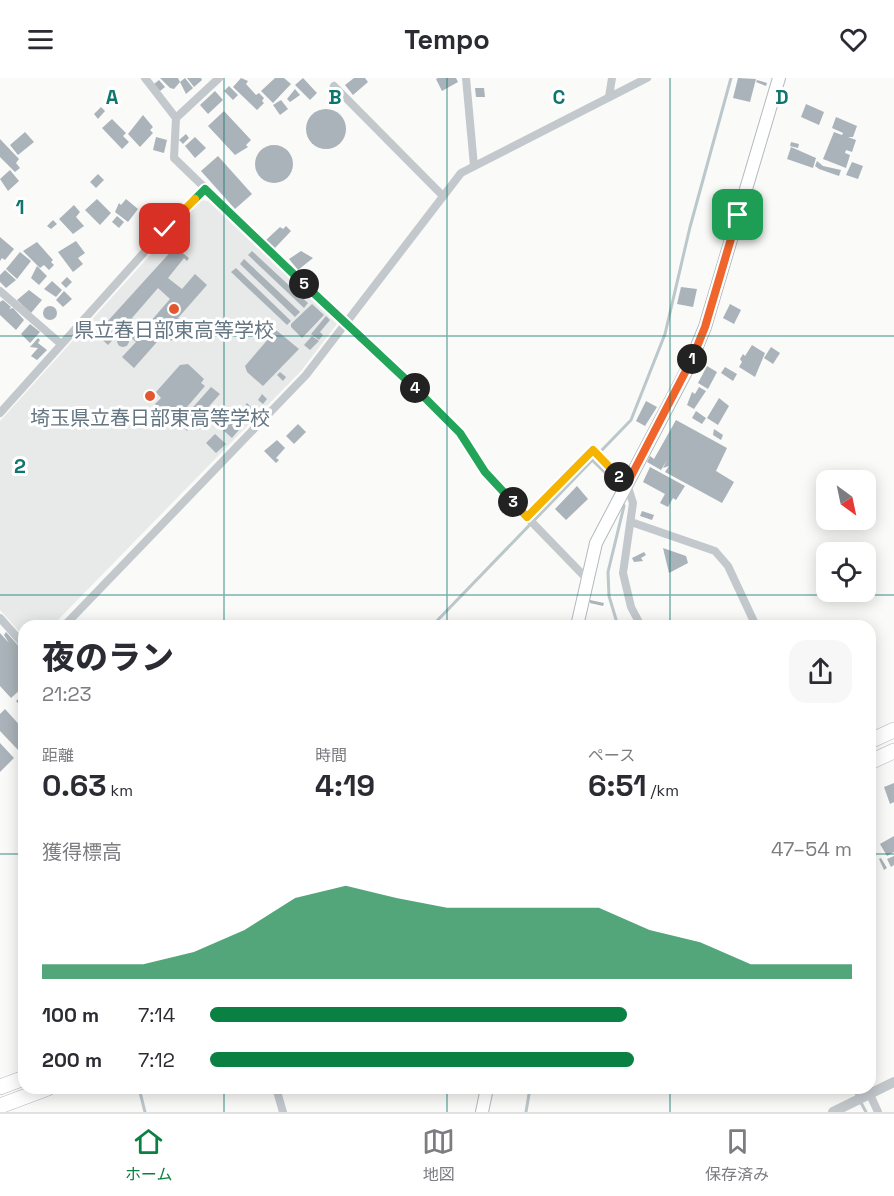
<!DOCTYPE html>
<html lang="ja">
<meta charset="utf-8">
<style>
:root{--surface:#fff;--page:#f7f7f7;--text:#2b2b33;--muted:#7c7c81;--line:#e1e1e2;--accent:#0b8043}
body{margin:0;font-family:"Space Grotesk","Noto Sans JP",sans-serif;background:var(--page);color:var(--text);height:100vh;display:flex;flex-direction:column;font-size:22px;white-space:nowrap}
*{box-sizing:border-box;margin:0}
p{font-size:20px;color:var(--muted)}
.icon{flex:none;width:33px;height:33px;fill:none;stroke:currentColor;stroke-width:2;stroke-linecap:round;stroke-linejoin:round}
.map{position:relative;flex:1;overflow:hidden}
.side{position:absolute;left:18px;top:542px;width:858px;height:474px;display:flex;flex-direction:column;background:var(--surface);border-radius:18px;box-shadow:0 3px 15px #0003}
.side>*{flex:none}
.needle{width:39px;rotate:147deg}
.buttons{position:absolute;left:816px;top:392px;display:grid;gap:12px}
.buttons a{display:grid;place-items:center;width:60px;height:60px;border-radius:12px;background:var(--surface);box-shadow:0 3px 15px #0003;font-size:30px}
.pin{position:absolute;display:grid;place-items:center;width:51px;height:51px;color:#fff;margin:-26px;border-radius:12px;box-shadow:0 3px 9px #0006}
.km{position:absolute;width:30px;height:30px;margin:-15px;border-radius:50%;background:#222;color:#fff;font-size:16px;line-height:30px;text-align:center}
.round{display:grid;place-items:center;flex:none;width:63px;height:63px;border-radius:18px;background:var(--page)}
.overview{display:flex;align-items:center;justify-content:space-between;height:102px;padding:0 24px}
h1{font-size:33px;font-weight:800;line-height:45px}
.stats{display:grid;grid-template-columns:repeat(3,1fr);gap:9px;height:102px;padding:6px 24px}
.stats div{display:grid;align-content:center}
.stats b{font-size:30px;font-weight:800}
.stats small{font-size:16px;font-weight:400}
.stats p{font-size:16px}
.chart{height:168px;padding:12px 24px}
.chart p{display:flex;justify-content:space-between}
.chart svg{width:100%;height:108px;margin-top:6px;fill:var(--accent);opacity:.7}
ul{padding:0 24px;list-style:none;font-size:20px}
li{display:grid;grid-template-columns:96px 72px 1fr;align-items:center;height:45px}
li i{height:15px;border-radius:8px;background:var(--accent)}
header{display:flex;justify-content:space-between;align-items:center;height:78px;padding:0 24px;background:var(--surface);font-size:27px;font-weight:800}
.tabs{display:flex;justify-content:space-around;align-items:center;height:84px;border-top:2px solid var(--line);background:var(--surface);font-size:16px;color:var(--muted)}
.tabs a{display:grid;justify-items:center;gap:3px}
.tabs .active{color:var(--accent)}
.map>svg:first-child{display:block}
.built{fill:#e8e9e9}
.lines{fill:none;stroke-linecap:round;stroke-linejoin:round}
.stream{stroke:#bbc7cb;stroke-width:3}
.building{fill:#aab3b9;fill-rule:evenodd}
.secondary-casing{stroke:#b3babf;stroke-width:14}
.trunk-casing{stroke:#b4b9bd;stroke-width:16}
.minor{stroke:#c3c8cc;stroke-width:8}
.tertiary{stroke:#c3c8cc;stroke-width:10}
.secondary{stroke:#fff;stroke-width:12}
.trunk{stroke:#fff;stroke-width:15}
.split-1-casing{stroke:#fff;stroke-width:12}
.split-2-casing{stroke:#fff;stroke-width:12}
.split-3-casing{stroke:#fff;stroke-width:12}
.split-4-casing{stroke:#fff;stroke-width:12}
.split-5-casing{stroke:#fff;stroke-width:12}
.split-6-casing{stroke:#fff;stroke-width:12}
.split-7-casing{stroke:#fff;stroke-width:12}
.split-1{stroke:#f0652b;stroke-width:8}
.split-2{stroke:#f0652b;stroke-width:8}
.split-3{stroke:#f5b400;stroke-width:8}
.split-4{stroke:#22a559;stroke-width:8}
.split-5{stroke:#22a559;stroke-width:8}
.split-6{stroke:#22a559;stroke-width:8}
.split-7{stroke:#f5b400;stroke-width:8}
.grid{fill:none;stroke:#0f766e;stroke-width:1.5;stroke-opacity:0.55}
.poi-dot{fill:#e4572e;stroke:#fff;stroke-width:2}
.labels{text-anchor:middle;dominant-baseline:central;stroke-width:6;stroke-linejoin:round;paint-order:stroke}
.poi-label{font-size:20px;fill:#657683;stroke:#fff}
.grid-label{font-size:20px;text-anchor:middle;font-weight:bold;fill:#0f766e;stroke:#fff;stroke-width:6;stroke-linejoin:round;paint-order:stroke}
</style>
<header><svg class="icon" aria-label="menu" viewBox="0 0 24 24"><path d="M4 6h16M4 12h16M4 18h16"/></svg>Tempo<svg class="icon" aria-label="heart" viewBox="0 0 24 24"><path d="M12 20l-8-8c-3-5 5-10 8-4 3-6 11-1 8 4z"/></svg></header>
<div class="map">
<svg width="894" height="1034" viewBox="0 0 894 1034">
<rect width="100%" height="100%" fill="#fafaf8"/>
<!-- built -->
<path class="built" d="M200 122 208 123 337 246 301 293 53 547 24 548V559L0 532V343Z"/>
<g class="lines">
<!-- stream -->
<g class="stream">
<path d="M592 382 616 405 619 414"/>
<path d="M432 548 631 342 665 256 690 149 731 0"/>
<path d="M618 548 609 518 608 494 624 428 622 424"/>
<path d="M139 1010 145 1034"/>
<path d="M853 1010 866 1034"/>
<path d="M526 1034 530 1010"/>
</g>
</g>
<!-- building -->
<g class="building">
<path d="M160 0H178L180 4 174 11 170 10Z"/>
<path d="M185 0 193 10 186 16 180 4Z"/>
<path d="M187 0H201L202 2 194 9Z"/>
<path d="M241 0 248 3 246 6 256 17 259 15 264 20 262 23 264 25 257 32 233 9Z"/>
<path d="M275 0H284L291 6 273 25 261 13Z"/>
<path d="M303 0 317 15 310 22 295 7Z"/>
<path d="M354 0H365L368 4 353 17 345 7Z"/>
<path d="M438 0H456L458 4 442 13 436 1Z"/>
<path d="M738 0 756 1 750 24 733 20Z"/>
<path d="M159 2 165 9 160 13 154 6Z"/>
<path d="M757 2 767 5 766 8 756 4Z"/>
<path d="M229 8 238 17 233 22 224 13Z"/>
<path d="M475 10H484L485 19H476Z"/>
<path d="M295 11 300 17 290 24 287 21Z"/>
<path d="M215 13 223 22 208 36 200 27Z"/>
<path d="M281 22 288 31 280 37 273 27Z"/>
<path d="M806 26 824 34 819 47 801 39Z"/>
<path d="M101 29 105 33 98 41 94 36Z"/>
<circle cx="326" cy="51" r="20"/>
<path d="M224 33 251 62 246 67 248 69 235 77 208 48Z"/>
<path d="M143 37 153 49 150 52 153 55 140 69 128 56Z"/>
<path d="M836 39 857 48 853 59H848L856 62 852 74 846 72 845 75 850 77 846 90 823 81 834 54 842 57 843 55 832 50Z"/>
<path d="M112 41 126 55 123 58 129 64 122 71 102 50Z"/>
<path d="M25 54 34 64 18 77 10 67Z"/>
<path d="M186 56 189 60 183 66 179 62Z"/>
<path d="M156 59 167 62 164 75 153 72Z"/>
<path d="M195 59 206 70 195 80 185 68Z"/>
<path d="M0 61 19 81 16 85 20 90 15 94 0 79Z"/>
<path d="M791 64 799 66 798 70 790 68Z"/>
<circle cx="274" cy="86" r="19"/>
<path d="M791 69 816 80 813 90 787 81Z"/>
<path d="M218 78 252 116 235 131 201 93Z"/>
<path d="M817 83 823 88 841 92 839 98 819 91 815 88Z"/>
<path d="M852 84 863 88 858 101 846 97Z"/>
<path d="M10 92 19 103 8 113 0 101Z"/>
<path d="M98 96 104 102 96 110 90 104Z"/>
<path d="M97 121 111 135 100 147 85 132Z"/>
<path d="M126 121 138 131 128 144 115 134 119 125 121 127Z"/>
<path d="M74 127 80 134 76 139 84 148 73 156 59 141Z"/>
<path d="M168 131 172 136 165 142 161 138Z"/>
<path d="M117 138 124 144 119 150 112 144Z"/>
<path d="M53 142 57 146 51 151 47 148Z"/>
<path d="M286 148 291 153 274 171 266 162 280 149 283 151Z"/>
<path d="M168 155 170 157 153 176 151 174Z"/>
<path d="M0 159 14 171 5 182 2 180 0 183Z"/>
<path d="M76 163 85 175 78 180 83 186 73 194 58 174Z"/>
<path d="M37 164 53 182 51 184 54 187 49 192 44 187 40 190 23 173Z"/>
<path d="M175 169 189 180 187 183 184 180 168 200 182 211 195 196 207 207 178 240 185 246 171 263 164 256 134 290 122 279 136 264 122 252 108 267 96 256ZM158 210 170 221 144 251 132 240Z"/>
<path d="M252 173 308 225 304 230 248 177Z"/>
<path d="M301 173 313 180 298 192 289 181Z"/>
<path d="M20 174 31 183 17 201 6 191Z"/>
<path d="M244 181 300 234 295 239 240 186Z"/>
<path d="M37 188 47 198 39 207 31 200Z"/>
<path d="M236 190 291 243 287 247 231 194Z"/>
<path d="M5 192 16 202 6 210 0 204V197Z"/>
<path d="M67 199 72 204 66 210 61 205Z"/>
<path d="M52 203 62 212 56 219 44 211Z"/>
<path d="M681 209 697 211 693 229 677 226Z"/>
<path d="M29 212 42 222 31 235 17 222Z"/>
<path d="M64 213 72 221 63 229 56 222Z"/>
<path d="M3 222 11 229 9 231 13 230 24 242 16 252 0 237V224Z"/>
<path d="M312 226 324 237 302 260 291 249V246Z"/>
<path d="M730 226 741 232 734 246 723 240Z"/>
<circle cx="50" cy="235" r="7"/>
<path d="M326 238 330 242 320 254 323 257 319 262 311 256Z"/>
<path d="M30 246 40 254 30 265 21 256Z"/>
<path d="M276 252 299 271 263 308 247 294 245 288Z"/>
<circle cx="123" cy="263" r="6"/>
<path d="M312 258 319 263 310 272 304 267Z"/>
<path d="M38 260 40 262 38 265 47 272 37 282 31 278 38 270 30 269Z"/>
<path d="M752 267 765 275 755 299 739 289 742 284 740 281 743 276 745 278Z"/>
<path d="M771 269 780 275 773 286 764 280Z"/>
<path d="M188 286 204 301 201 305 205 308 181 336 178 338 173 334 169 338 155 326 161 320 156 314 180 287Z"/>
<path d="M707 288 717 294 708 311 698 305Z"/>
<path d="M725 289 737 296 733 303 721 295Z"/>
<path d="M280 294 286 299 283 303 277 297Z"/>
<path d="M211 309 220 316 187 353 179 345Z"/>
<path d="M699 309 706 313 694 331 687 327 692 314 695 316Z"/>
<path d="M262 316 267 321 263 326 258 322Z"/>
<path d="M719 320 729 328 718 347 707 340Z"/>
<path d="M646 323 657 329 645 348 636 343Z"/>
<path d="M247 325 255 333 232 360 223 352Z"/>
<path d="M696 333 706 340 702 346 692 340Z"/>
<path d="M676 342 727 370 716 393 734 404 722 425 665 394 669 388 663 390 667 382 661 392 647 384 650 378 654 381Z"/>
<path d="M298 346 306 354 294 366 286 358Z"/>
<path d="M714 351 723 357 721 362 713 357Z"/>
<path d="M215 356 226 366 216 375 206 365Z"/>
<path d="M277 362 285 370 276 380 279 382 276 385 264 373Z"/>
<path d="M650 389 685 408 676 422 673 420 668 429 660 425 665 416 643 404Z"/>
<path d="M577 408 588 421 566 442 555 431Z"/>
<path d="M642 433 654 437 652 442 640 438Z"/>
<path d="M663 470 686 478 688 485 669 495Z"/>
<path d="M644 474 646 477 641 480 643 483 634 484 632 480Z"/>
<path d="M590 522 604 525 603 528 590 525Z"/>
<path d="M6 554 24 574V608L11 620 0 608V555L9 565 4 557Z"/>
<path d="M24 616V632L16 623Z"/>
<path d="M5 631 24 652V670L20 674 0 653V636Z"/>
<path d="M0 665 14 680 0 694Z"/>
<path d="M894 705V724L890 726 884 709Z"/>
<path d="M894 758V774L887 778 880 766Z"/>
<path d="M894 778V787L891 789 887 781Z"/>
<path d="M881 780 887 790 884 792 879 781Z"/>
</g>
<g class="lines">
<!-- secondary casing -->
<g class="secondary-casing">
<g id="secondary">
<path d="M577 548 596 465 688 290 705 249 779 0"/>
<path d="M482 1034 487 1010"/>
</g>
</g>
<!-- trunk casing -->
<g class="trunk-casing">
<g id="trunk">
<path d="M870 663 894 652"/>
<path d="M870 684 894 673"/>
<path d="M0 1009 24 1000"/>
<path d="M0 1028 48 1010"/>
</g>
</g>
<!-- minor -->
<g class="minor">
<path d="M145 0 176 40 174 80 381 280 440 333 460 355 491 402 587 501"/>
<path d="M466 0 474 88"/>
<path d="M334 8 443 118"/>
<path d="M609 19 612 0"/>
<path d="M176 40 219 0"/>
<path d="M0 213 61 266"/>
<path d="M0 335 165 151 205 111"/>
<path d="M527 439 593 372 627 406 633 425 623 495 631 529 641 548"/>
<path d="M631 444 715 473 728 488 756 548"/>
<path d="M0 540 24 567"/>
<path d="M64 548 306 297 461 95 647 0"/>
<path d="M276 1010 283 1034"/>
<path d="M867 1010 878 1034"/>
</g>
<!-- tertiary -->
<path class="tertiary" d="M833 1034 894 1004"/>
<!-- secondary -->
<use href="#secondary" class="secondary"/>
<!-- trunk -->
<use href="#trunk" class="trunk"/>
</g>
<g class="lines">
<!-- split-1 casing -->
<g class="split-1-casing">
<path id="split-1" d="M692 281 705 249 738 137"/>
</g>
<!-- split-2 casing -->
<g class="split-2-casing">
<path id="split-2" d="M619 399 627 406 692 281"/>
</g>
<!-- split-3 casing -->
<g class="split-3-casing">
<path id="split-3" d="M513 424 527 439 593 372 619 399"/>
</g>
<!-- split-4 casing -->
<g class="split-4-casing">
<path id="split-4" d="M415 310 460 355 485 394 513 424"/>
</g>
<!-- split-5 casing -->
<g class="split-5-casing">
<path id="split-5" d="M304 206 415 310"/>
</g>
<!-- split-6 casing -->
<g class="split-6-casing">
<path id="split-6" d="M195 121 205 111 304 206"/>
</g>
<!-- split-7 casing -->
<g class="split-7-casing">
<path id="split-7" d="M165 151 195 121"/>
</g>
<!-- split-1 -->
<use href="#split-1" class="split-1"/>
<!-- split-2 -->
<use href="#split-2" class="split-2"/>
<!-- split-3 -->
<use href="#split-3" class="split-3"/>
<!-- split-4 -->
<use href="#split-4" class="split-4"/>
<!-- split-5 -->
<use href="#split-5" class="split-5"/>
<!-- split-6 -->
<use href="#split-6" class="split-6"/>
<!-- split-7 -->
<use href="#split-7" class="split-7"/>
</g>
<!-- grid -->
<path class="grid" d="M224 0V548M447 0V548M670 0V548M0 258H894M0 517H894M0 776H24M870 776H894M224 1010V1034M447 1010V1034M670 1010V1034"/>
<!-- markers -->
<g class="poi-dot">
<circle cx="174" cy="231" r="6"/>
<circle cx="150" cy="318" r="6"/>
</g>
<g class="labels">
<!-- poi labels -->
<g class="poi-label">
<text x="174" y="252">県立春日部東高等学校</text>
<text x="150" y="340">埼玉県立春日部東高等学校</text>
</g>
</g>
<g class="grid-label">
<text x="112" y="26">A</text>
<text x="335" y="26">B</text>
<text x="559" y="26">C</text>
<text x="782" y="26">D</text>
<text x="20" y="136">1</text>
<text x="20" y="395">2</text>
</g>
</svg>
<div class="buttons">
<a><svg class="needle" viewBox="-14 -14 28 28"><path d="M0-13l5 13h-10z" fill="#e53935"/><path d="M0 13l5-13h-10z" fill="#7c7c81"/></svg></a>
<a><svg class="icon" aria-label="locate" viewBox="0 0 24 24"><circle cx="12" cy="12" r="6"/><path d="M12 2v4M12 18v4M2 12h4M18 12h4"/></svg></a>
</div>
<div class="pin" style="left:738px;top:137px;background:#1e9e55"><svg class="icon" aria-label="arrive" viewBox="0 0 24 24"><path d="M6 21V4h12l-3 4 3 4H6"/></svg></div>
<div class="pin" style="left:165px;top:151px;background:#d93025"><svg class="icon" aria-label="check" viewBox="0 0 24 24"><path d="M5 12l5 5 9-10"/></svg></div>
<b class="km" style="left:692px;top:281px">1</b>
<b class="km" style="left:619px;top:399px">2</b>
<b class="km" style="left:513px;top:424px">3</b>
<b class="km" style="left:415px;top:310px">4</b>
<b class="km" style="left:304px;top:206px">5</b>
<section class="side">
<div class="overview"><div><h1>夜のラン</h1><p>21:23</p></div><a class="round"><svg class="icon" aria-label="share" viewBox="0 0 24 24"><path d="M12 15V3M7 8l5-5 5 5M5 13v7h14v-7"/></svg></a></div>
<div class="stats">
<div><p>距離</p><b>0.63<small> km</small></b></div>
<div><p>時間</p><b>4:19</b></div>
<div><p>ペース</p><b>6:51<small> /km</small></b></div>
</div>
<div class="chart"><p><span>獲得標高</span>47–54 m</p>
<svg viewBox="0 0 160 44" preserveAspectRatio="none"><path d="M0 44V38L10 38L20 38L30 33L40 24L50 11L60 6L70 11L80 15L90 15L100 15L110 15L120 24L130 29L140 38L150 38L160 38V44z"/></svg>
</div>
<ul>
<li><b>100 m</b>7:14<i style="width:65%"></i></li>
<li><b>200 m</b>7:12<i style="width:66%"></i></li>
</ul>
</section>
</div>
<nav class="tabs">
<a class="active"><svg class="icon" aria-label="home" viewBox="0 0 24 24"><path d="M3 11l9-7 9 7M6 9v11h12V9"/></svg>ホーム</a>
<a><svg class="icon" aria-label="map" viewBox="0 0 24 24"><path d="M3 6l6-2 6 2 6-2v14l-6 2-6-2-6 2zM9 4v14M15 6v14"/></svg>地図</a>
<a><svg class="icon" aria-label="saved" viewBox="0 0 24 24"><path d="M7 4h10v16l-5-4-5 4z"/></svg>保存済み</a>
</nav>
